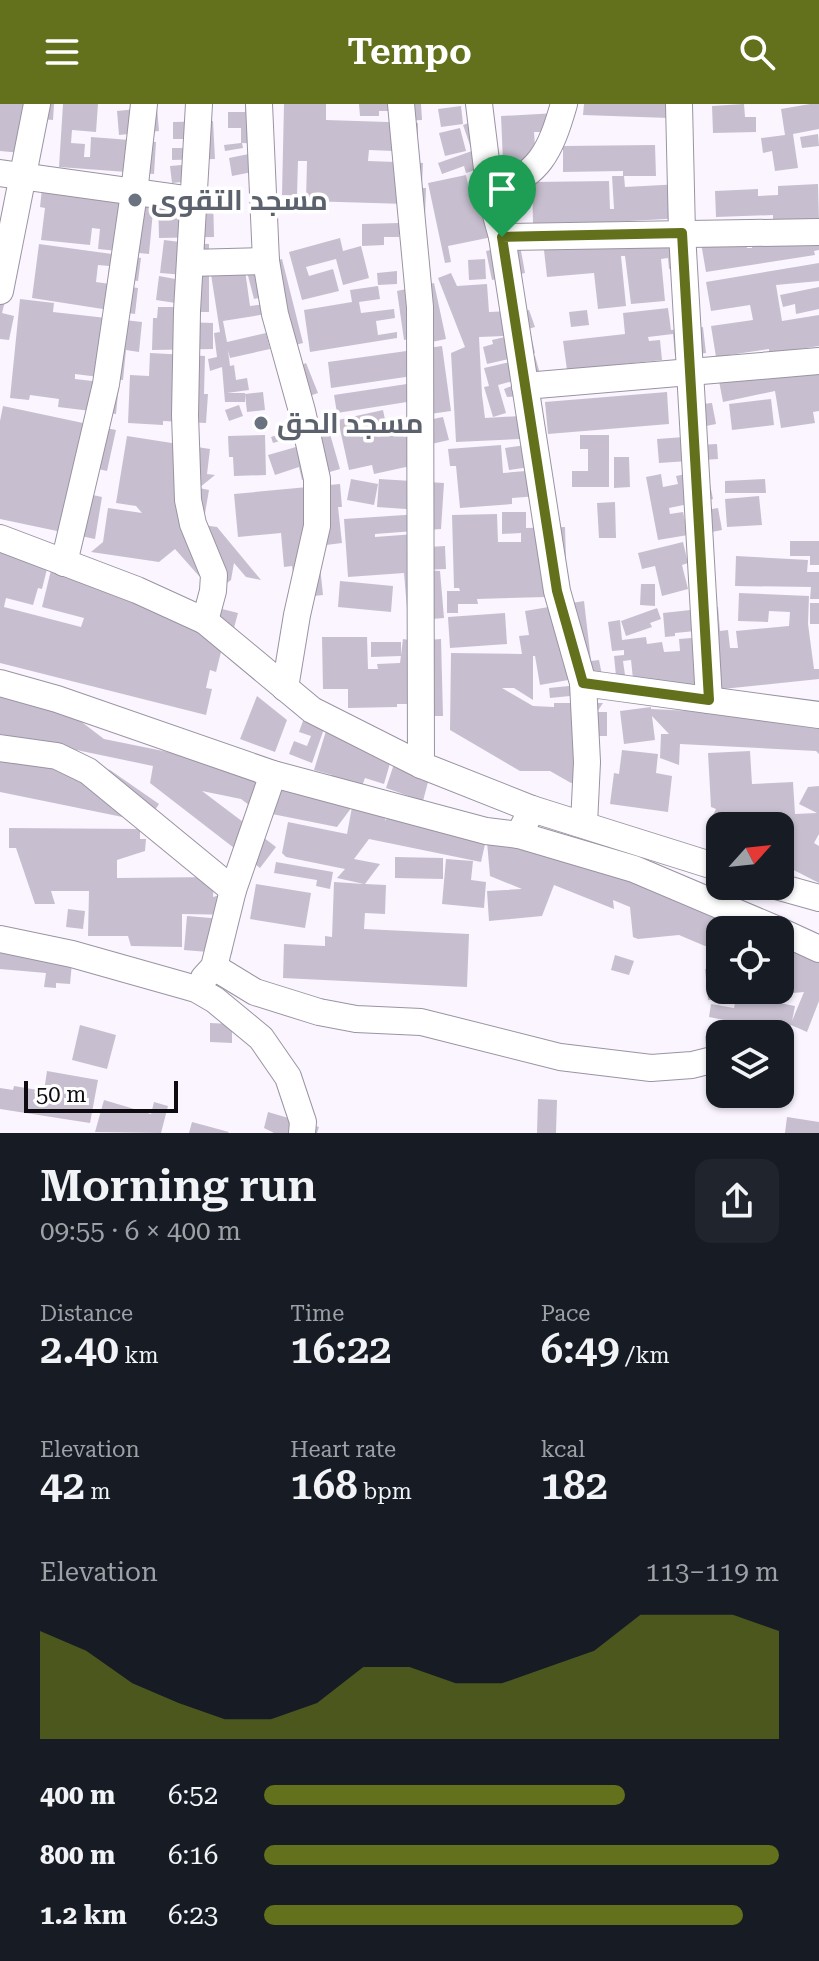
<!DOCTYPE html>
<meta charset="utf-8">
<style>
:root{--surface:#171b24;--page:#20242c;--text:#f1f3f6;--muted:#9ea1a6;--accent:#63711c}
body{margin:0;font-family:"Roboto Serif",Cairo,serif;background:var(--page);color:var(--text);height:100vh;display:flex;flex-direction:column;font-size:30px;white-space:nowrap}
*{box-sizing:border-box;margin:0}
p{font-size:26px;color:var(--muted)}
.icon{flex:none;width:44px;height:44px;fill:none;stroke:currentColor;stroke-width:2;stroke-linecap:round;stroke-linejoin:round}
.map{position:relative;height:1029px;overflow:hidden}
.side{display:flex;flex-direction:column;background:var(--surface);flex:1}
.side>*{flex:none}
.needle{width:52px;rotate:63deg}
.tools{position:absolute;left:706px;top:708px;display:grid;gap:16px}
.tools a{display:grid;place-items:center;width:88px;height:88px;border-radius:16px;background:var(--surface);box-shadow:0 2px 6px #0004;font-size:40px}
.scale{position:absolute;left:24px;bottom:20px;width:154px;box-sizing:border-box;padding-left:8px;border:4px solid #0f0c11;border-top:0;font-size:22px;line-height:28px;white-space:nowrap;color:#0f0c11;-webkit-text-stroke:6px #fff;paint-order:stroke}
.pin{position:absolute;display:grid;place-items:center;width:68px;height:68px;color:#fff;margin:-82px -34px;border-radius:50% 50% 50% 0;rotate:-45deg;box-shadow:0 0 8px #0007}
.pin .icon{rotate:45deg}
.round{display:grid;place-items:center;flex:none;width:84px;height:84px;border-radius:16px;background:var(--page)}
.head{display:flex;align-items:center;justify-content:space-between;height:136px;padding:0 40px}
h1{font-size:44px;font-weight:600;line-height:60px}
.metrics{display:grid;grid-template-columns:repeat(3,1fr);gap:12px;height:136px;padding:8px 40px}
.metrics div{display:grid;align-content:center}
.metrics b{font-size:40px;font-weight:600}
.metrics small{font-size:22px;font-weight:400}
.metrics p{font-size:22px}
.chart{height:224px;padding:16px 40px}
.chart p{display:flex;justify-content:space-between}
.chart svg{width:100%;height:144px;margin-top:8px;fill:var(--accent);opacity:.7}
ul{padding:0 40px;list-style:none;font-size:26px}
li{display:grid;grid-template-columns:128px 96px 1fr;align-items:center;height:60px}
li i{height:20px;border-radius:10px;background:var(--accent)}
header{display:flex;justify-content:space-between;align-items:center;height:104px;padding:0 40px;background:var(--accent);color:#fff;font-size:36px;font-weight:600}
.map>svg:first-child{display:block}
.building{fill:#c7bfcf;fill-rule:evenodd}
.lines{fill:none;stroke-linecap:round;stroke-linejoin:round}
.minor-casing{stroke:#9b93a2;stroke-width:28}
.minor{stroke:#fff;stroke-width:26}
.route-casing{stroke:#fff;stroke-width:16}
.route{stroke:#63711c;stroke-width:10}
.worship-dot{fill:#6b7280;stroke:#fff;stroke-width:3}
.labels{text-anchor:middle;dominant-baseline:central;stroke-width:7;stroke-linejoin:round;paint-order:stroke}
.worship-label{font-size:28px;font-weight:bold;fill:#5b616d;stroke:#fff;text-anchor:start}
</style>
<header><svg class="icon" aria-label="menu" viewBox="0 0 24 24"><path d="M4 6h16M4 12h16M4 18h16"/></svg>Tempo<svg class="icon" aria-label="search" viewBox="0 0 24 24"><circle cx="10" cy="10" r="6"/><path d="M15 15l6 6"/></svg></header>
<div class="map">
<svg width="819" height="1029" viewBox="0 0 819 1029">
<rect width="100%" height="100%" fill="#faf5ff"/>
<!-- building -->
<g class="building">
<path d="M0 0H54L53 16 25 14 22 49 0 47Z"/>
<path d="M63 0H98L96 28 72 26 71 39 85 40 84 53H90L91 33 156 38 154 70 59 63Z"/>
<path d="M245 0H270L269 40 242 39 243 44 225 47 224 41 241 39V24H228V8H245Z"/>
<path d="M284 0H326V16L418 19V48L369 46 368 57 423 59 422 80 407 79V84H426L424 143 431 174 410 179 406 100 306 97 307 57H298L297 92 282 91Z"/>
<path d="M359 0H421L422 16 397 17 396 7H379V12H360Z"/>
<path d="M584 0H669V14L583 11Z"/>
<path d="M744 0 745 13H756V28L713 29 712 2Z"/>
<path d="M810 0H819V25L793 30 798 64 775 67 772 47 763 49 761 34 785 31 781 5Z"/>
<path d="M461 2 463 20 441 23 438 5Z"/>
<path d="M157 3 159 27 119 31 117 7Z"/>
<path d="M557 9 542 28H534L536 56 503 58 501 12Z"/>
<path d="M485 13 510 82 481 64 466 69 464 62 442 70 438 59 472 47 463 21Z"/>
<path d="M213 17 215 55 172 56V44H192V35H173V18Z"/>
<path d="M460 24 466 47 445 52 439 29Z"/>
<path d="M818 30 819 42 802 44 800 33Z"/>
<path d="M655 41 656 72H624L625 83 681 80 684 114 610 118 533 119 532 78 609 77 610 105H614L612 72H623V67L563 68V42Z"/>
<path d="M269 46 272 64 232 72 229 54Z"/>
<path d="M205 59 206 76 172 79 170 62Z"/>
<path d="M466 71 471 94 510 86 525 169 492 176 486 147 500 144 497 132 448 142 451 158 445 159 428 79Z"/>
<path d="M43 75 155 86 149 150 98 145 100 125 92 124 90 141 41 136 45 104 40 103Z"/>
<path d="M818 80 819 118 773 120V111L716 113 715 87 758 85V92L778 91V82Z"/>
<path d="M213 90 214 133 159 134 158 91Z"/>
<path d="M399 119V133H384V141L362 142V120Z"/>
<path d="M693 123 697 162 669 165 668 154 661 155 665 197 631 200 625 152H621L626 202 598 205 594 169 547 173 543 137Z"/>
<path d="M744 126 747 144H752L751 136 819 126V146L814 147 815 151 706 168 700 133Z"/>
<path d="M340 134 343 147 361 142 369 174 343 181 336 155 306 163 309 172 333 165 339 187 302 196 289 148Z"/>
<path d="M164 136 188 139 185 171 160 169Z"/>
<path d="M191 139 209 140V208H191Z"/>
<path d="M39 140 141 154 138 177 108 173 109 162 98 161 96 178 138 184 135 210 32 194Z"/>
<path d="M282 155 303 239 275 246 268 192 254 195 246 164Z"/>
<path d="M485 155 486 175 469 176 468 156Z"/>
<path d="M244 159 250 202 265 200 266 210 223 217 227 238 266 229 270 245 230 254 228 246 230 262 234 261 236 276 247 274 249 286 227 289H245V298H225L222 263 210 267 208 255 217 253 214 229 220 228 210 164Z"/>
<path d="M819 159V177L776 181 782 217 819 211V242L769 250V245L716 253 711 222 753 216 750 201 711 207 706 178Z"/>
<path d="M397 167V180L378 181 377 169Z"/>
<path d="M451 169 457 182 487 180 489 208 529 206 535 223 504 232 479 233 482 291 485 314 520 312 519 292 507 293 504 285 539 271 542 334 456 338 451 249 465 243 438 174Z"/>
<path d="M159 172 186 177 182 200 156 196Z"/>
<path d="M434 179 446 235 422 240 420 233 404 236 397 187Z"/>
<path d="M378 182 380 195 359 198 361 209 394 205 395 214 376 217 378 231 397 228V234L310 248 304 206 352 198 350 186Z"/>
<path d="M819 183V205L796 210 795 200 783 203 780 191Z"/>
<path d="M20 195 54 199 53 208 142 218 139 248 126 246 123 276 75 270V275L119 280 116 310 58 303 59 295 30 291 29 296 10 294Z"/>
<path d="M0 196 5 197 2 209 14 212 9 236 0 235Z"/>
<path d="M158 203H185V218L213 219V245L152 246 153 214H157Z"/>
<path d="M668 204 671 226 703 223 706 249 675 252 673 230 648 233 649 237 660 236 662 256 567 266 563 237 625 230 623 209Z"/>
<path d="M587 206 589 221 571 223 569 208Z"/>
<path d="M530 227 535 249 487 260 483 243 493 240 492 236Z"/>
<path d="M442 242 451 307 409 313 407 298 337 309 334 291 420 278 419 271 331 284 328 258Z"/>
<path d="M150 249 205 252 204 290H208L206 319 163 317V321L128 319 130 271 149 272Z"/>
<path d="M535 252 540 270 498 281 506 309 493 313 484 283 489 282 484 264Z"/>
<path d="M306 259 318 289 304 294 288 267Z"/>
<path d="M819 260V307L813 308 815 319 781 324 775 287 723 298 719 277Z"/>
<path d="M263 288 265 306 247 308 245 290Z"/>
<path d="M667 288 669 320 548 330 545 298Z"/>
<path d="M771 295 774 321 732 326 729 300Z"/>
<path d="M712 299 716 320 706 322 702 300Z"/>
<path d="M239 301 243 312 229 317 225 306Z"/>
<path d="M3 302 116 326 107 367 85 362 79 388 102 393 95 435 0 415V317Z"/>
<path d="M383 306 388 330 419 323 418 318 443 313 449 336 409 345 415 361 374 370 372 361 349 366 338 316Z"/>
<path d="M326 316 340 365 302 376 299 363 275 371 268 351 296 343 293 333 273 339 271 333Z"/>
<path d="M265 331 266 371 234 372 233 353H229L228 332Z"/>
<path d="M580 331H609V383H572V367H588V345H580Z"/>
<path d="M127 332 210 345 207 370 215 371 199 384 209 386 203 421 217 423 261 476 246 473 234 459 231 476 223 482 210 474 199 472 175 445 159 458 91 448 103 438 108 404 142 409 136 402 116 399Z"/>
<path d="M698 332 699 341 717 340 718 355 659 359 657 335Z"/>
<path d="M541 339 544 361 509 366 505 344Z"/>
<path d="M501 341 503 369 549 365 552 391 512 394V400L460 404 456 362H450L448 345Z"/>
<path d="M614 353H629L630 383 614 384Z"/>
<path d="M707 366 713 395 669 404 670 410 683 408 688 431 658 436 646 373 661 370 663 383 678 380 676 372Z"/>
<path d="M351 375 378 380 374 401 347 396Z"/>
<path d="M379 375 444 379 441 425 375 430V433L415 430 429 443 445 442 446 465 422 466 440 467 444 514 408 517 404 469 348 473 344 415 420 410V406L377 403Z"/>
<path d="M765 375 766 389H725V377Z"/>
<path d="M340 380 342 403H338L342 439 318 442 323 491 296 494 292 462 284 463 281 429 238 433 234 390Z"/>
<path d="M759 392 762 421 727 423 725 395Z"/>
<path d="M615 398 616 434H599L597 399Z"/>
<path d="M718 404 722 426 692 432 688 409Z"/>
<path d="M502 408H526V424L565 423 567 486 545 493 477 495 478 500H458V509H447V487H460L459 484H454L452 411 497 410 498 438H521V429L502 430Z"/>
<path d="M0 432 52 445 42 485 38 484 33 501 6 494 4 503 81 523 84 514 42 503 52 462 238 509 227 550 221 548 216 568 210 566 206 584 212 585 206 611 0 559Z"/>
<path d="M790 437H819V461H810V452H790Z"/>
<path d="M683 438 688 459 682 461 688 485 662 492 655 462 642 465 638 449Z"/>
<path d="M736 452 808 456 807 468H819V495H810L811 483 735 482Z"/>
<path d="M340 477 393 482 391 508 338 503Z"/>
<path d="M641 480H655V502L640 501Z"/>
<path d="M739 489 809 492 808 520 814 565H819V575L635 594 631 556 623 557 625 571 616 572 614 552 624 551V546L612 547 608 518 620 516 622 536 646 533 647 540 662 538 664 548 680 547 679 535 717 532 716 525 675 529V532L665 533 663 509 718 503 720 527 728 526 730 544H738L736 527 789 522 790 508 769 507 768 518 738 517Z"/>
<path d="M584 497 591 557 599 556 604 581 591 572 540 581 535 552H533V596L514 584H502L533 602 554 603V599H603L597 608H607V632H597V679H571L550 667H520L450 626 451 549 522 550 519 532 529 531 525 507Z"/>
<rect x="810" y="499" width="9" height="21"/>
<path d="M657 504 661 515 650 519 652 523 626 532 621 517Z"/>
<path d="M505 509 507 540 450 544 448 513Z"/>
<path d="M322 533H367L368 565H378L377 560 400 559 403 535 415 537 441 535 443 612H425V600H397V603L348 604V585H323Z"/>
<path d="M371 538H401V552L371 553Z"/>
<path d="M0 574 33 581 104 635 390 693 385 717 392 707 488 727 481 758 369 735 354 755 380 760 365 780 386 781 385 810 365 809 364 825 469 830 467 883 283 874 284 840 325 842V832L332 833 334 778 364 780 337 774 345 765 286 753 282 749 288 718 347 730 352 703 337 723 257 707 241 695 202 687 276 743 260 764 150 679 153 662 0 630Z"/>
<path d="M589 580 590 590 550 594 549 584Z"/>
<path d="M257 592 287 616 275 648 240 635Z"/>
<path d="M651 603V605L819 613V650L816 647 680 640 679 661 660 654 661 630H669L652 612 655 636 624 640 620 607Z"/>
<path d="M304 614 325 622 312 659 289 650 294 637 307 642 311 632 299 628Z"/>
<path d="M326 627 393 649 384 680 365 674 361 685 331 675 332 671 314 666Z"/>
<path d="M0 644 110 666 159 700 147 718 0 688Z"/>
<path d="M622 646 658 650 656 669 672 672 668 708 610 700 614 669 619 670Z"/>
<path d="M750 647 752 680 793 678 795 710 817 709 799 700 808 683 819 682V730L814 739 819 742V779L780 759V722H720V733H712L711 715 716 705 711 703 708 649Z"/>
<path d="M396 654 426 666 421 676 428 678 423 697 386 684Z"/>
<path d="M496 717 819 839V897L807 928 791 921 790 929 709 913 711 900 734 904 736 894 708 896 705 865 720 864V886H780V826H720V840L705 842 679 831 638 835 633 833 630 803 613 796 614 805 554 781 542 812 489 817 487 787 522 785 490 772 487 738ZM804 888 792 917 795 902 750 893Z"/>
<path d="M9 724 140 725V735H146L145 747 117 756V774L214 773 213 793 231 788H242L241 811 182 810V843L131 842 128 832H88L89 787H51L55 800H35L16 744H9Z"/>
<path d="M395 753 443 754V775L395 774Z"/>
<path d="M446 755 473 757 471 776 486 778 484 804 442 800Z"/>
<path d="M276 758 333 768 330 785 316 782 317 776 274 769Z"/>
<path d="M256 780 311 789 305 824 250 815Z"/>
<path d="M68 805 85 807 83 825 66 823Z"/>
<path d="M187 812 235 816 232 850 184 846Z"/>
<path d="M0 840 73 848 70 880 56 879V884L44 883 46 869 0 865Z"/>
<path d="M615 851 634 857 629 871 611 866Z"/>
<path d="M210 919 232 920V939L210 938Z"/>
<path d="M80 921 116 931 107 965 72 956Z"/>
<path d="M720 930V942L706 944 705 932Z"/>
<path d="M47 967 98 976 90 1019 0 1005V984L13 986 14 982 44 987Z"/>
<path d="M538 995 557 996 556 1029H537Z"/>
<path d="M104 996 151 1010 154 998 168 1002 161 1029 95 1028Z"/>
<path d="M268 1008 319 1023 317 1029H274L264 1024Z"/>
<path d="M787 1013 819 1018V1029H785Z"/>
<path d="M192 1018 229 1028 228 1029H189Z"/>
</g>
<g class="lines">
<!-- minor casing -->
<g class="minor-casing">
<g id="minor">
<path d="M199 0 187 207 185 311 188 396 193 420 214 471 213 487 205 517"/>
<path d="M259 0 266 157 275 210 302 307 317 375V422L297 511 285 584"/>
<path d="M401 0 420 203 421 661"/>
<path d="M479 0 490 89 502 133 557 487 583 579 587 658 584 720"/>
<path d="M679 0 682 129 709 596"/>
<path d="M0 69 193 96"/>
<path d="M490 89C540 71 550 48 564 0"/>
<path d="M502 133 819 128"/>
<path d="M190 159 266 157"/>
<path d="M0 187 37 0"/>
<path d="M525 282 819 257"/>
<path d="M0 434 137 486 205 517 312 606 421 661 532 705 720 764"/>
<path d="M64 459 106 280 134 89 144 0"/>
<path d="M0 579 57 595 273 670 486 727 519 731 532 705"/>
<path d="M583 579 819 611"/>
<path d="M0 644 57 652 88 667 233 786"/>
<path d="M519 731 634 765 778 826"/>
<path d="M776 782 819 794"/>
<path d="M780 827 819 845"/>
<path d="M0 835 72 850 196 885 215 896 261 934 288 973 303 1018 302 1029"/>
<path d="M214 863 255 888 319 908 356 915 421 918 560 953 651 964 692 961 720 954"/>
<path d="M204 874 214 863 233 786 273 670"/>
</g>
</g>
<!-- minor -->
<use href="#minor" class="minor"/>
</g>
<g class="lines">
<!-- route casing -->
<g class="route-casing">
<path id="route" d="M682 129 709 596 583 579 557 487 502 133Z"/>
</g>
<!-- route -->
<use href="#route" class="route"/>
</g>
<!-- markers -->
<g class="worship-dot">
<circle cx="135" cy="96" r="8"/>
<circle cx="261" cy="319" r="8"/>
</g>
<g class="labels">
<!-- worship labels -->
<g class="worship-label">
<text x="151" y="96">مسجد التقوى</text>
<text x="277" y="319">مسجد الحق</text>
</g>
</g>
</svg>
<div class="tools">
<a><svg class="needle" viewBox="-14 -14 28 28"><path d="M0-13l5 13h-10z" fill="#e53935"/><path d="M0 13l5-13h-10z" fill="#9ea1a6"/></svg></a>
<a><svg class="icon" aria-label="locate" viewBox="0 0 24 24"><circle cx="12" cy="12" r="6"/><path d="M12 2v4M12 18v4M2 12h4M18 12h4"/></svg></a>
<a><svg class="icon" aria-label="layers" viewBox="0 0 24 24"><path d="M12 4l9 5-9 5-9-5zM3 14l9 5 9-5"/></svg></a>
</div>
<div class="scale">50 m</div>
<div class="pin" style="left:502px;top:133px;background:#1e9e55"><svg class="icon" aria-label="arrive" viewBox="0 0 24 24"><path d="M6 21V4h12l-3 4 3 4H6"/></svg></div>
</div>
<section class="side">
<div class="head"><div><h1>Morning run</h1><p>09:55 · 6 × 400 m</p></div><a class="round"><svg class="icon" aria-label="share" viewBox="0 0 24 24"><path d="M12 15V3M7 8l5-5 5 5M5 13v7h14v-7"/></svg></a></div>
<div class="metrics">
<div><p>Distance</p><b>2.40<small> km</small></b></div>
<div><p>Time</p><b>16:22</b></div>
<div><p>Pace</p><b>6:49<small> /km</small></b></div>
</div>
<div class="metrics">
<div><p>Elevation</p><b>42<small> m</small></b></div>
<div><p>Heart rate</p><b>168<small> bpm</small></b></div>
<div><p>kcal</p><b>182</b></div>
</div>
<div class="chart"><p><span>Elevation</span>113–119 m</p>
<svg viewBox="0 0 160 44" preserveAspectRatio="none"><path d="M0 44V11L10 17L20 27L30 33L40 38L50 38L60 33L70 22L80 22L90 27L100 27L110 22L120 17L130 6L140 6L150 6L160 11V44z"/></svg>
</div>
<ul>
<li><b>400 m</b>6:52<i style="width:70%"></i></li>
<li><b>800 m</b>6:16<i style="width:100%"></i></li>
<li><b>1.2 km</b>6:23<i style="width:93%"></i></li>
</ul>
</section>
